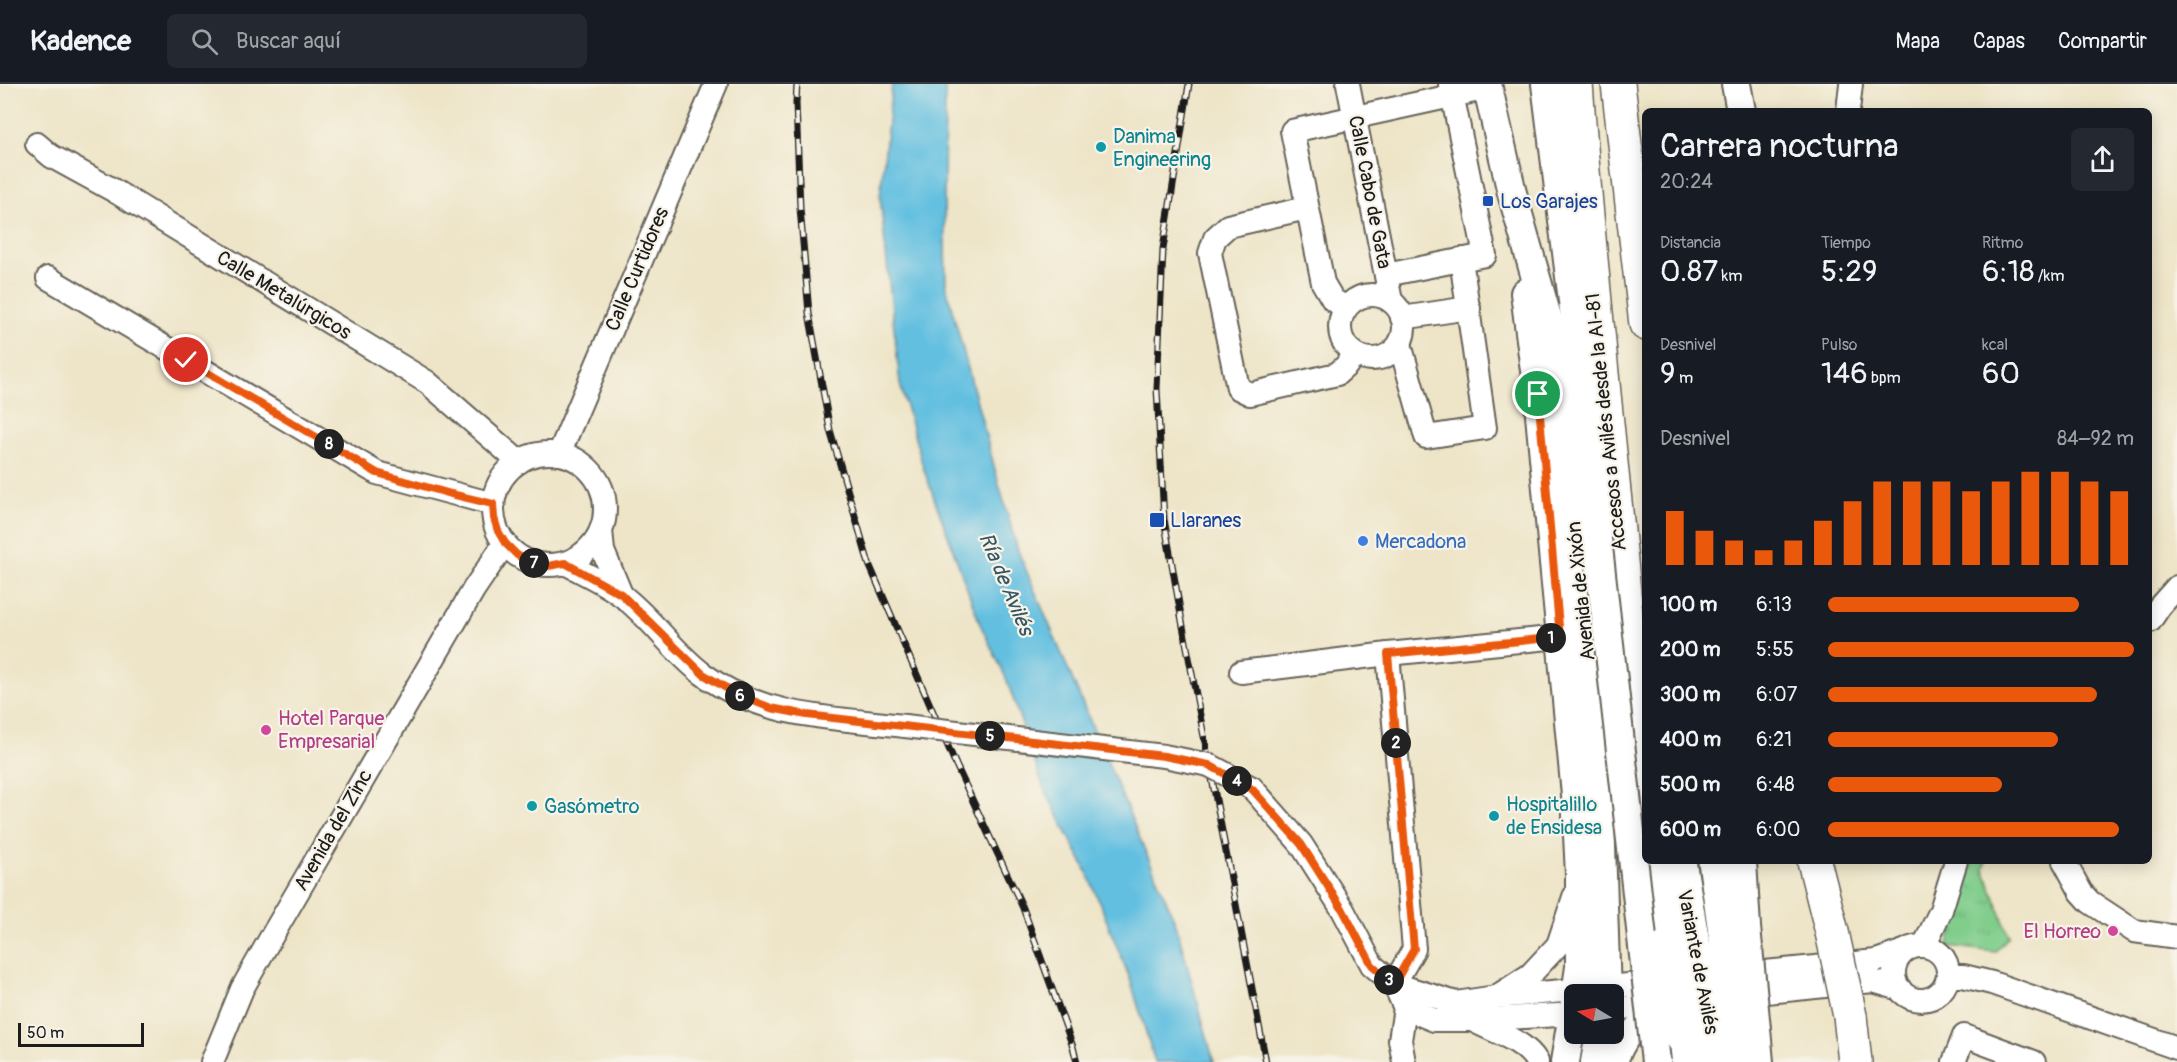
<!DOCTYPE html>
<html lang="es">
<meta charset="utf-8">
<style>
:root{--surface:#171b24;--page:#242831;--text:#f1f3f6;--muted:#9ea1a6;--line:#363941;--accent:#ea580c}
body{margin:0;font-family:Pangolin,sans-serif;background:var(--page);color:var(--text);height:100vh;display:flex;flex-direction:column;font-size:22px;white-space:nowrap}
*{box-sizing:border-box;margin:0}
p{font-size:20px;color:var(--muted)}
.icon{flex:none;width:33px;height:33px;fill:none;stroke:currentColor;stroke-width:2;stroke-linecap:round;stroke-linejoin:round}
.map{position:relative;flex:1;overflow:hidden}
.sheet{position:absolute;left:1642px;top:24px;width:510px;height:756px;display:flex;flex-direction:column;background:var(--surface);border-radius:9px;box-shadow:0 3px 15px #0003}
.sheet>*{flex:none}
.needle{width:39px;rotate:280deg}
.buttons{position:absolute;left:1564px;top:900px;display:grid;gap:12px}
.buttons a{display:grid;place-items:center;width:60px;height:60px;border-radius:9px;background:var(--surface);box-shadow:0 3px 15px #0003;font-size:30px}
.scale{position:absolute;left:18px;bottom:15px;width:126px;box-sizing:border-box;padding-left:6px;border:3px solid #1c1c1c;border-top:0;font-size:16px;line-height:21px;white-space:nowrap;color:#1c1c1c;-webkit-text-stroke:4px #f7f3e8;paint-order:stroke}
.pin{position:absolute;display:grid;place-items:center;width:51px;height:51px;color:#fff;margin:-26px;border:3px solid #fff;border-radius:50%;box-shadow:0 2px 6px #0007}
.km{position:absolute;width:30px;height:30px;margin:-15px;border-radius:50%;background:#222;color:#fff;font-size:16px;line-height:30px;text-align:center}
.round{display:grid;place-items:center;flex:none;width:63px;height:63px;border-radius:9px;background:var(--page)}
.headline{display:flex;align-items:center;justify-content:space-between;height:102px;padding:0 18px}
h1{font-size:33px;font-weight:600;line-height:45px}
.figures{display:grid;grid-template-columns:repeat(3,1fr);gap:9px;height:102px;padding:6px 18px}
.figures div{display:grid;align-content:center}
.figures b{font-size:30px;font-weight:600}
.figures small{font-size:16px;font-weight:400}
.figures p{font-size:16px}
.chart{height:168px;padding:12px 18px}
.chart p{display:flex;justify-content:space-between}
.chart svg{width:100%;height:108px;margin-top:6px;stroke:var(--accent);stroke-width:6}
ul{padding:0 18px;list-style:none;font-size:20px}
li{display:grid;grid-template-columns:96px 72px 1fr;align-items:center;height:45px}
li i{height:15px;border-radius:8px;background:var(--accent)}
header{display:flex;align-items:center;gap:36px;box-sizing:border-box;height:84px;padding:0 30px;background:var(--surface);border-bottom:2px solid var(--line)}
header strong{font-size:28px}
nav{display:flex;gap:33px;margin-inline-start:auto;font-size:21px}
.search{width:420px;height:54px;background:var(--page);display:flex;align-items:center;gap:15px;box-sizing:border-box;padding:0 21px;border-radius:9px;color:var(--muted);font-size:22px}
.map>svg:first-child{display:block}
.park{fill:url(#park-tufts);stroke:#4e7454;stroke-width:1.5}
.water{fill:#62bfe0;stroke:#3f6e7e;stroke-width:1.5}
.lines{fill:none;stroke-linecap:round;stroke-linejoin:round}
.minor-casing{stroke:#666258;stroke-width:26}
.major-casing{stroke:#666258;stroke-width:32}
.highway-casing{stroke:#666258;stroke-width:36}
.minor{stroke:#fff;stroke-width:22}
.major{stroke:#fff;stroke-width:28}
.highway{stroke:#fff;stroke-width:33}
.rail-casing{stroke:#1c1c1c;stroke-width:7}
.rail{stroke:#f7f3e8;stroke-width:4.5;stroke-dasharray:14;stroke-linecap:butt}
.minor-bridge-casing{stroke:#666258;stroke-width:26;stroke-linecap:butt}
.major-bridge-casing{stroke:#666258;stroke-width:32;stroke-linecap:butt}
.highway-bridge-casing{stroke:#666258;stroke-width:36;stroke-linecap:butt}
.minor-bridge{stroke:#fff;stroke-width:22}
.major-bridge{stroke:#fff;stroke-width:28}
.highway-bridge{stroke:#fff;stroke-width:33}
.route-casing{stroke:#fff;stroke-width:12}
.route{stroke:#ea580c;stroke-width:8}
.culture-dot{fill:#0f9aa8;stroke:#f7f3e8;stroke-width:2}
.transit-dot{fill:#1a4fb4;stroke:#f7f3e8;stroke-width:2}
.shop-dot{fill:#3f7fe0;stroke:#f7f3e8;stroke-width:2}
.hotel-dot{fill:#d1479c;stroke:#f7f3e8;stroke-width:2}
.labels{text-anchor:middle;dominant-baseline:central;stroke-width:4.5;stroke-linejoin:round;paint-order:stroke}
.culture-label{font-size:20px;fill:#0d838f;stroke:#f7f3e8;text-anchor:start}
.street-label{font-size:20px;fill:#1c1c1c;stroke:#f7f3e8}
.transit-label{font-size:20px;fill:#164399;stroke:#f7f3e8;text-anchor:start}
.shop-label{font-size:20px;fill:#366cbe;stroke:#f7f3e8;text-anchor:start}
.hotel-label{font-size:20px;fill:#b23c85;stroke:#f7f3e8;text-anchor:start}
.water-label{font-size:21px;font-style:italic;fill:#345561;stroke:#f7f3e8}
</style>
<header>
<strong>Kadence</strong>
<div class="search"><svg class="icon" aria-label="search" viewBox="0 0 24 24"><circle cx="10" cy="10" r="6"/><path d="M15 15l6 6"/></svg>Buscar aquí</div>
<nav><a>Mapa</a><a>Capas</a><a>Compartir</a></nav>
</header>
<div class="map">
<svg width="2177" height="978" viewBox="0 0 2177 978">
<defs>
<pattern id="park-tufts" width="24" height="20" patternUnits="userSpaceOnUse" patternTransform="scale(1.5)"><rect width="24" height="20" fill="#80cd8c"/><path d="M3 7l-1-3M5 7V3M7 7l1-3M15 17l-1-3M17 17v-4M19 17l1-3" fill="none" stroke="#6eaf78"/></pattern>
</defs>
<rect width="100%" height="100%" fill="#f7f3e8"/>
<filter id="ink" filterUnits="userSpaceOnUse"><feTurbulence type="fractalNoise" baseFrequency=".0167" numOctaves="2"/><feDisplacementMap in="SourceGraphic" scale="12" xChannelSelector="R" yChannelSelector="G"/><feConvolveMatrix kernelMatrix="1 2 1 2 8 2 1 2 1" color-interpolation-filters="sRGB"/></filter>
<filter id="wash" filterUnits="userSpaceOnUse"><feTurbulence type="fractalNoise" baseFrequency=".008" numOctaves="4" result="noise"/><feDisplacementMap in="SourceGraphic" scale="24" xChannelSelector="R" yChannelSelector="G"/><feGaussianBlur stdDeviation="1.35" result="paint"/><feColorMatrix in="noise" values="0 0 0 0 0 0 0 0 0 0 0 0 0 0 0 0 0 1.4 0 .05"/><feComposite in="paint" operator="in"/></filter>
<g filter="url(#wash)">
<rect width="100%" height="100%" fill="#eee5c8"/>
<!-- park -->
<path class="park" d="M1974 777H1986L1984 785 2009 852 1995 868 1948 862 1951 844Z"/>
<!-- water -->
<path class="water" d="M892 0H945L944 114 946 202 998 397 1018 467 1175 837 1214 978H1155L1130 895 1088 790 1043 702 1006 594 980 540 924 386 900 300 880 113Z"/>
</g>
<g filter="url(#ink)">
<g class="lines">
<!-- minor casing -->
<g class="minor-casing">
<g id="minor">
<path d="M1348 0 1391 217"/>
<path d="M1848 27 1851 0"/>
<path d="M37 60 51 72 113 106 427 298 519 378"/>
<path d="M1307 124 1228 142 1215 154 1210 169 1238 304 1250 310 1337 290 1347 281 1352 270"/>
<path d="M1386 191 1485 171 1450 0"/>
<path d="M48 194 377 389 493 420"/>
<circle cx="1372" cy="243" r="32"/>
<path d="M1345 223 1333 216 1323 199 1292 47 1488 4"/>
<path d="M1402 234 1469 224"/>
<path d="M1400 260 1426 353 1485 344 1461 175"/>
<circle cx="549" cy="425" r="56"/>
<path d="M559 370 716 0"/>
<path d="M601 446 603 467 621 510"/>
<path d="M565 479C583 489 604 498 621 511 651 533 673 568 703 590 761 634 836 634 905 642"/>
<path d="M2150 537 2160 522 2177 503"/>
<path d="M1388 570 1414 865 1394 900"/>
<path d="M1241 588 1388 570 1560 553"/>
<path d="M1252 704 1301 760 1343 826 1372 881 1394 900 1405 924 1434 936H1472L1575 930"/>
<path d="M2064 777 2081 808 2090 818 2134 847 2177 853"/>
<path d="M1924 862 1941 826 1956 777"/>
<circle cx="1921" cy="889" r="27"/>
<path d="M1734 891 1876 877 1904 867"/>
<path d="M1948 892H1963L1992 899 2177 964"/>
<path d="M1394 900 1456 919 1496 913 1662 898"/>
<path d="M1499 911 1530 891 1558 861 1574 813"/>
<path d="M1738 911 1873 897 1900 905"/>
<path d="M1614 925 1664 919"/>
<path d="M1474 937C1495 948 1525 957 1537 978"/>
<path d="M212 978 242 905 269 857 474 505 505 459"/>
<path d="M1404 978 1400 956 1405 924"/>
<path d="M1616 978C1624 955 1639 937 1657 920"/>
<path d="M1954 978 1964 952 2034 978"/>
</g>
</g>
<!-- major casing -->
<g class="major-casing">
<g id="major">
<path d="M1487 0 1512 109 1558 272 1599 702 1606 910"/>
<path d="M1546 0 1576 241 1594 361"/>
<path d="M1736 0 1741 27"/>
<path d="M1525 209 1538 310 1576 711 1580 791V883L1576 910"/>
<path d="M1586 341 1597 454"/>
<path d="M1742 777 1746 843"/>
<path d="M1756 945 1759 978"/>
<path d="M1565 978 1575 918"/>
<path d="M1595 978 1600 950"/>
</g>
</g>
<!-- highway casing -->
<g class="highway-casing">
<g id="highway">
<path d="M1576 0C1586 136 1600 272 1614 408 1625 509 1632 611 1646 711"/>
<path d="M1618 0 1646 240"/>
<path d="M1655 777 1668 862"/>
<path d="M1679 777 1692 854"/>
<path d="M1715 777 1725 848"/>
<path d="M1814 777 1832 848"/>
<path d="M1850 932 1855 978"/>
<path d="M1738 947 1743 978"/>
<path d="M1713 951 1719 978"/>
<path d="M1683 954 1688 978"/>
</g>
</g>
<!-- minor -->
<use href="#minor" class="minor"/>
<!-- major -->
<use href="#major" class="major"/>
<!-- highway -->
<use href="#highway" class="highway"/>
<!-- rail casing -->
<g class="rail-casing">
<g id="rail">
<path d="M797 0 796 19 800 124 809 229 830 346 869 480 956 681 1023 824 1073 963 1077 978"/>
<path d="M1189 0 1163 165 1157 305 1164 435 1182 537 1266 978"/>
</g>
</g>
<!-- rail -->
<use href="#rail" class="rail"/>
<!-- minor-bridge casing -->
<g class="minor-bridge-casing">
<path id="minor-bridge" d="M905 642 1164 672 1209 681 1252 704"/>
</g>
<!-- major-bridge casing -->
<g class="major-bridge-casing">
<g id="major-bridge">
<path d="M1597 454 1656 978"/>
<path d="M1746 843 1756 945"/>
</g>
</g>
<!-- highway-bridge casing -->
<g class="highway-bridge-casing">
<g id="highway-bridge">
<path d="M1725 848 1738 947"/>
<path d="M1832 848 1850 932"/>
<path d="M1692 854 1713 951"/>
<path d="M1668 862 1683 954"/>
</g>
</g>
<!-- minor-bridge -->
<use href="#minor-bridge" class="minor-bridge"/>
<!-- major-bridge -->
<use href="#major-bridge" class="major-bridge"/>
<!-- highway-bridge -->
<use href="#highway-bridge" class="highway-bridge"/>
</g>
</g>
<g class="lines" filter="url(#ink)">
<!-- route casing -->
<g class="route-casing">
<path id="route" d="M186 276 377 389 451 410 493 420 494 434 498 447 505 459 517 471 532 479 548 482 565 479 621 510 703 590 736 610 771 624 807 631 1164 672 1209 681 1252 705 1301 760 1343 826 1372 881 1394 900 1414 865 1388 570 1560 553 1538 310"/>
</g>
<!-- route -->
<use href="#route" class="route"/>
</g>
<!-- markers -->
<g class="culture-dot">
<circle cx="1101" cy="63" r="6"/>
<circle cx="532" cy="722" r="6"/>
<circle cx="1494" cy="732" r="6"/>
</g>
<g class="transit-dot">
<rect x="1482" y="111" width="12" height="12" rx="3"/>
<rect x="1149" y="428" width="16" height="16" rx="3"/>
</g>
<circle class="shop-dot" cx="1363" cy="457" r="6"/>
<g class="hotel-dot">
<circle cx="266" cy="646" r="6"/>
<circle cx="2113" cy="847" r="6"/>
</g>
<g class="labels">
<!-- culture labels -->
<g class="culture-label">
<text x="1113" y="52">Danima<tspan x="1113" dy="23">Engineering</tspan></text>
<text x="1506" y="720">Hospitalillo<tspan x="1506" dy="23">de Ensidesa</tspan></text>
<text x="544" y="722">Gasómetro</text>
</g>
<!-- street labels -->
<g class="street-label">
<text transform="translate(1370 108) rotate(79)">Calle Cabo de Gata</text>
<text transform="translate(637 185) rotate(-67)">Calle Curtidores</text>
<text transform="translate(284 211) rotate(31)">Calle Metalúrgicos</text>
<text transform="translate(1606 338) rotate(-96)">Accesos a Avilés desde la AI-81</text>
<text transform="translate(1581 507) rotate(-96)">Avenida de Xixón</text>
<text transform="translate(333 746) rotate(-60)">Avenida del Zinc</text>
<text transform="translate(1698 878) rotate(79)">Variante de Avilés</text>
</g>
<!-- transit labels -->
<g class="transit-label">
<text x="1500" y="117">Los Garajes</text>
<text x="1170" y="436">Llaranes</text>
</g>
<!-- shop labels -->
<g class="shop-label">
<text x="1375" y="457">Mercadona</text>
</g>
<!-- hotel labels -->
<g class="hotel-label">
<text x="278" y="634">Hotel Parque<tspan x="278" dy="23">Empresarial</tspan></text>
<text x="2101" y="847" text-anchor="end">El Horreo</text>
</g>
<!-- water labels -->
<g class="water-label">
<text transform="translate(1006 500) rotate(67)">Ría de Avilés</text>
</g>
</g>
</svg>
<div class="buttons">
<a><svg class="needle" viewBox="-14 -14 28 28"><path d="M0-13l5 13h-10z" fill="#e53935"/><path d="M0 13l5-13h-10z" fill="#9ea1a6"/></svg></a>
</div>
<div class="scale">50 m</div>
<div class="pin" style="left:1538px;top:310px;background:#1e9e55"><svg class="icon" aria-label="arrive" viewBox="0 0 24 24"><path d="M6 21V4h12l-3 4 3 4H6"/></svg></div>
<div class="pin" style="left:186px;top:276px;background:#d93025"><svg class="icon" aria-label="check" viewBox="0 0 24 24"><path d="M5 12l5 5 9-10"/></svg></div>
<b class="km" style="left:1551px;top:554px">1</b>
<b class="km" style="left:1396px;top:659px">2</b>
<b class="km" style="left:1389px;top:896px">3</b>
<b class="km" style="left:1237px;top:697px">4</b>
<b class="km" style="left:990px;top:652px">5</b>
<b class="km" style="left:740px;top:612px">6</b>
<b class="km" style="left:534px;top:479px">7</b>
<b class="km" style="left:329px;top:360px">8</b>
<section class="sheet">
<div class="headline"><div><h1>Carrera nocturna</h1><p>20:24</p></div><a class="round"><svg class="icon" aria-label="share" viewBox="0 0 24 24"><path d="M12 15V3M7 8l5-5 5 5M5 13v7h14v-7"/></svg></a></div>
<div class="figures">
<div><p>Distancia</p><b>0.87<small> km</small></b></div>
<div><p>Tiempo</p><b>5:29</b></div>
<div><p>Ritmo</p><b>6:18<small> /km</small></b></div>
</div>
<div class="figures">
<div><p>Desnivel</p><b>9<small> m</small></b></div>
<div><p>Pulso</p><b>146<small> bpm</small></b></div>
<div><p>kcal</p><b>60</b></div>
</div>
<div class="chart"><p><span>Desnivel</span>84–92 m</p>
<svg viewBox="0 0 160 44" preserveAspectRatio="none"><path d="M5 44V22M15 44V30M25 44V34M35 44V38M45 44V34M55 44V26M65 44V18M75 44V10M85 44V10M95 44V10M105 44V14M115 44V10M125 44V6M135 44V6M145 44V10M155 44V14"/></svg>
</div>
<ul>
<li><b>100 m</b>6:13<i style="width:82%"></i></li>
<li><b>200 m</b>5:55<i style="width:100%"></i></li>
<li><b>300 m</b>6:07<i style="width:88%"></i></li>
<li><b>400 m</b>6:21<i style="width:75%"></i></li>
<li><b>500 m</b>6:48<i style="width:57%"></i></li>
<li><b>600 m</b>6:00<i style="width:95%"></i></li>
</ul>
</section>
</div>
